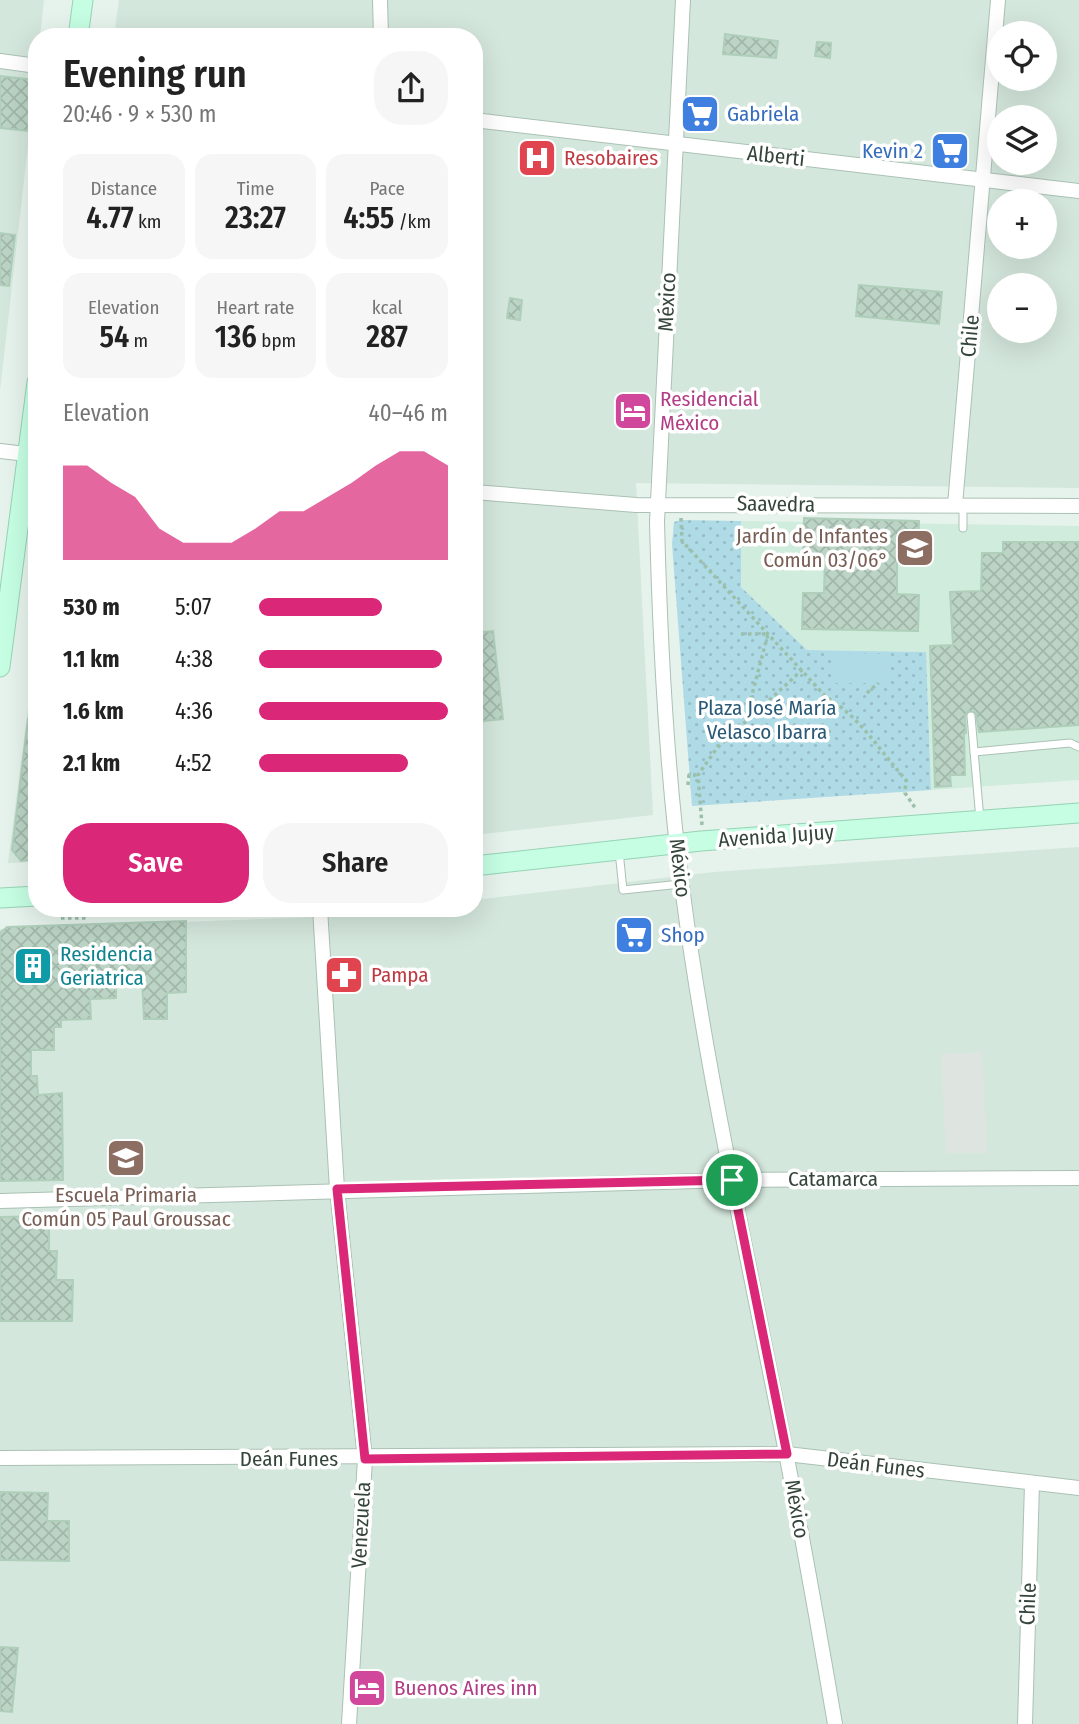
<!DOCTYPE html>
<meta charset="utf-8">
<style>
:root{--surface:#fff;--page:#f6f6f6;--text:#222;--muted:#767676;--accent:#db2777}
body{margin:0;font-family:"Fira Sans Condensed",sans-serif;background:var(--page);color:var(--text);height:100vh;display:flex;flex-direction:column;font-size:26px;white-space:nowrap}
*{box-sizing:border-box;margin:0}
p{font-size:23px;color:var(--muted)}
.icon{flex:none;width:38px;height:38px;fill:none;stroke:currentColor;stroke-width:2;stroke-linecap:round;stroke-linejoin:round}
.map{position:relative;flex:1;overflow:hidden}
.drawer{position:absolute;left:28px;top:28px;width:455px;height:889px;display:flex;flex-direction:column;background:var(--surface);border-radius:28px;box-shadow:0 7px 28px #0002}
.drawer>*{flex:none}
.fabs{position:absolute;left:987px;top:21px;display:grid;gap:14px}
.fabs a{display:grid;place-items:center;width:70px;height:70px;border-radius:50%;background:var(--surface);box-shadow:0 7px 28px #0002;font-size:35px}
.pin{position:absolute;display:grid;place-items:center;width:60px;height:60px;color:#fff;margin:-30px;border:4px solid #fff;border-radius:50%;box-shadow:0 2px 7px #0007}
.round{display:grid;place-items:center;flex:none;width:74px;height:74px;border-radius:28px;background:var(--page)}
.head{display:flex;align-items:center;justify-content:space-between;height:119px;padding:0 35px}
h1{font-size:38px;font-weight:600;line-height:52px}
.figures{display:grid;grid-template-columns:repeat(3,1fr);gap:10px;height:119px;padding:7px 35px}
.figures div{display:grid;align-content:center;border-radius:18px;background:var(--page);text-align:center}
.figures b{font-size:30px;font-weight:600}
.figures small{font-size:19px;font-weight:400}
.figures p{font-size:19px}
.chart{height:196px;padding:14px 35px}
.chart p{display:flex;justify-content:space-between}
.chart svg{width:100%;height:126px;margin-top:7px;fill:var(--accent);opacity:.7}
.action{display:flex;gap:14px;margin-top:auto;padding:14px 35px}
.action a{flex:1;height:80px;border-radius:28px;background:var(--accent);color:#fff;font-size:28px;font-weight:600;line-height:80px;text-align:center}
.action a+a{background:var(--page);color:var(--text)}
ul{padding:0 35px;list-style:none;font-size:23px}
li{display:grid;grid-template-columns:112px 84px 1fr;align-items:center;height:52px}
li i{height:18px;border-radius:9px;background:var(--accent)}
.map>svg:first-child{display:block}
.residential{fill:#d4e7dc;fill-rule:evenodd}
.education{fill:#d0ecdd}
.grass{fill:url(#grass-dots)}
.garden{fill:#afdbe7}
.parking{fill:#dee4e0}
.building{fill:url(#building-cross-hatch);stroke:#afcfbb;stroke-width:2}
.lines{fill:none;stroke-linecap:round;stroke-linejoin:round}
.lane-casing{stroke:#abc1b4;stroke-width:9}
.street-casing{stroke:#abc1b4;stroke-width:16}
.secondary-casing{stroke:#96d3b4;stroke-width:21}
.path{stroke:#9ac0a9;stroke-width:3.5;stroke-dasharray:3.5 3.5;stroke-linecap:butt}
.lane{stroke:#fff;stroke-width:7}
.street{stroke:#fff;stroke-width:14}
.secondary{stroke:#c5fee3;stroke-width:19}
.route-casing{stroke:#fff;stroke-width:14}
.route{stroke:#db2777;stroke-width:9}
.labels{text-anchor:middle;dominant-baseline:central;stroke-width:7;stroke-linejoin:round;paint-order:stroke}
.shop-label{font-size:21px;fill:#366cbe;stroke:#fff;text-anchor:start}
.street-label{font-size:21px;fill:#35453b;stroke:#fff}
.health-label{font-size:21px;fill:#be3a42;stroke:#fff;text-anchor:start}
.hotel-label{font-size:21px;fill:#b23c85;stroke:#fff;text-anchor:start}
.education-label{font-size:21px;fill:#785e54;stroke:#fff;text-anchor:end}
.park-label{font-size:21px;fill:#295977;stroke:#fff}
.culture-label{font-size:21px;fill:#0d838f;stroke:#fff;text-anchor:start}
</style>
<div class="map">
<svg width="1079" height="1724" viewBox="0 0 1079 1724">
<defs>
<pattern id="grass-dots" width="8" height="8" patternUnits="userSpaceOnUse" patternTransform="scale(1.75)"><rect width="8" height="8" fill="#afdbe7"/><path d="M2 2h.1M6 6h.1" fill="none" stroke="#97bdc7" stroke-width="1.8" stroke-linecap="round"/></pattern>
<pattern id="building-cross-hatch" width="8" height="8" patternUnits="userSpaceOnUse" patternTransform="scale(1.75)"><rect width="8" height="8" fill="#bbd4c5"/><path d="M0 0l8 8M0 8l8-8" fill="none" stroke="#a1b7aa"/></pattern>
</defs>
<rect width="100%" height="100%" fill="#e6f3ec"/>
<!-- residential -->
<g class="residential">
<path d="M0 0H44L40 37H37V67L0 391Z"/>
<path d="M119 0H1079V488L636 483 653 815 474 835V37H114ZM999 33H1045V79H999ZM999 117H1045V163H999ZM999 201H1045V247H999ZM999 285H1045V331H999Z"/>
<path d="M37 638V862L8 863Z"/>
<path d="M1079 847V1724H0V929L342 916 407 908H474V900L714 872Z"/>
</g>
<!-- education -->
<path class="education" d="M741 521 1079 526V780L931 790 926 652 807 650 741 587Z"/>
<!-- grass -->
<path class="grass" d="M681 520 741 521V587L807 650 926 652 931 790 692 806 672 544 674 522Z"/>
<!-- garden -->
<path class="garden" d="M833 653 890 654V683H833Z"/>
<!-- parking -->
<path class="parking" d="M982 1052 987 1153H946L941 1054Z"/>
<!-- building -->
<g class="building">
<path d="M725 34 778 41 776 58 723 54Z"/>
<path d="M817 42 831 43 830 58 815 56Z"/>
<path d="M0 76 35 80 28 131 0 128Z"/>
<path d="M0 233 15 235 9 286 0 285Z"/>
<path d="M859 285 942 292 939 324 856 316Z"/>
<path d="M510 298 522 300 520 320 507 318Z"/>
<path d="M804 518 919 521 918 558 897 557V594L919 595 918 631 802 629 803 593H824L825 557H803Z"/>
<path d="M1003 542H1079V725L979 732 976 713 968 711 965 716 966 733H964L965 775H950L951 786 935 787 930 646 953 645 950 592 981 591 982 553H1003Z"/>
<path d="M493 631 503 719 474 722V633Z"/>
<path d="M28 719 37 720V859L21 861 12 850Z"/>
<path d="M186 921V992L167 993V1019H144L142 980 116 981V998L90 999 91 1019 61 1020V1027H54V1050H31V1076H37L38 1095 62 1093 63 1180 0 1181V933L7 927Z"/>
<path d="M49 1216V1251H57L56 1280H73L72 1321H0V1217Z"/>
<path d="M0 1492 48 1493 47 1521H69V1561L0 1560Z"/>
<path d="M0 1647 18 1648 12 1712 0 1711Z"/>
</g>
<g class="lines">
<!-- lane casing -->
<g class="lane-casing">
<g id="lane">
<path d="M963 528V506"/>
<path d="M971 716 980 820"/>
<path d="M974 752 1070 743 1079 747"/>
<path d="M619 851 623 890 681 884"/>
</g>
</g>
<!-- street casing -->
<g class="street-casing">
<g id="street">
<path d="M380 0 381 37"/>
<path d="M683 0 657 522C660 645 666 771 683 894 703 1049 737 1204 767 1357 792 1479 814 1601 835 1724"/>
<path d="M0 61 37 66"/>
<path d="M474 120 1079 191"/>
<path d="M0 451 35 455"/>
<path d="M474 492 636 505 1079 506"/>
<path d="M955 505 998 0"/>
<path d="M320 908 337 1189 365 1459 349 1724"/>
<path d="M0 1201 732 1180 1079 1178"/>
<path d="M0 1458 787 1454 1079 1488"/>
<path d="M1025 1724 1032 1484"/>
</g>
</g>
<!-- secondary casing -->
<g class="secondary-casing">
<g id="secondary">
<path d="M78 37 83 0"/>
<path d="M0 667 37 382"/>
<path d="M474 866 701 841 1079 813"/>
<path d="M0 898 37 896"/>
</g>
</g>
<!-- path -->
<g class="path">
<path d="M681 518 682 541 827 698C859 715 882 754 906 780L905 793 916 809"/>
<path d="M741 634H768L745 721"/>
<path d="M867 693 878 683"/>
<path d="M688 785 689 775H698"/>
<path d="M702 825 698 775 717 748 802 670"/>
<path d="M203 913H230"/>
<path d="M61 918H89"/>
</g>
<!-- lane -->
<use href="#lane" class="lane"/>
<!-- street -->
<use href="#street" class="street"/>
<!-- secondary -->
<use href="#secondary" class="secondary"/>
</g>
<g class="lines">
<!-- route casing -->
<g class="route-casing">
<path id="route" d="M732 1180 787 1454 365 1459 337 1189Z"/>
</g>
<!-- route -->
<use href="#route" class="route"/>
</g>
<!-- icons -->
<defs>
<g id="supermarket-square" transform="scale(2.0125)"><rect x="-9" y="-9" width="18" height="18" rx="4" fill="#3f7fe0" stroke="#fff"/><path d="M-6-5.5h2.5l.6 2H6L4.5 2H-2.5L-4.4-4H-6ZM-1.5 3.2a1.3 1.3 0 1 0 .1 0ZM3 3.2a1.3 1.3 0 1 0 .1 0Z" fill="#fff"/></g>
<g id="hospital-square" transform="scale(2.0125)"><rect x="-9" y="-9" width="18" height="18" rx="4" fill="#e0444e" stroke="#fff"/><path d="M-5-5h3v3.5h4V-5h3V5h-3V1.5h-4V5h-3Z" fill="#fff"/></g>
<g id="hotel-square" transform="scale(2.0125)"><rect x="-9" y="-9" width="18" height="18" rx="4" fill="#d1479c" stroke="#fff"/><path d="M-6-4.5h1.5V1H6V5H4.5V3h-9V5H-6ZM-4 0a1.8 1.8 0 1 1 3.6 0ZM.5 0V-2.5h3Q6-2.5 6 0Z" fill="#fff"/></g>
<g id="school-square" transform="scale(2.0125)"><rect x="-9" y="-9" width="18" height="18" rx="4" fill="#8d6e63" stroke="#fff"/><path d="M0-5L7-2L0 1L-7-2ZM-4 1L0 2.5L4 1V4Q0 6-4 4Z" fill="#fff"/></g>
<g id="building-square" transform="scale(2.0125)"><rect x="-9" y="-9" width="18" height="18" rx="4" fill="#0f9aa8" stroke="#fff"/><path d="M-4-6H4V6H1V3H-1V6H-4ZM-2.5-4.3h1.7v1.8h-1.7ZM.8-4.3h1.7v1.8H.8ZM-2.5-1h1.7V.8h-1.7ZM.8-1h1.7V.8H.8Z" fill="#fff"/></g>
<g id="pharmacy-square" transform="scale(2.0125)"><rect x="-9" y="-9" width="18" height="18" rx="4" fill="#e0444e" stroke="#fff"/><path d="M-2-6h4v4h4v4h-4v4h-4v-4h-4v-4h4Z" fill="#fff"/></g>
</defs>
<g fill-rule="evenodd">
<use href="#supermarket-square" x="700" y="114"/>
<use href="#supermarket-square" x="950" y="151"/>
<use href="#hospital-square" x="537" y="158"/>
<use href="#hotel-square" x="633" y="411"/>
<use href="#school-square" x="915" y="548"/>
<use href="#supermarket-square" x="634" y="935"/>
<use href="#building-square" x="33" y="966"/>
<use href="#pharmacy-square" x="344" y="975"/>
<use href="#school-square" x="126" y="1158"/>
<use href="#hotel-square" x="367" y="1688"/>
</g>
<g class="labels">
<!-- shop labels -->
<g class="shop-label">
<text x="727" y="114">Gabriela</text>
<text x="923" y="151" text-anchor="end">Kevin 2</text>
<text x="661" y="935">Shop</text>
</g>
<!-- street labels -->
<g class="street-label">
<text transform="translate(776 156) rotate(6)">Alberti</text>
<text transform="translate(667 302) rotate(-87)">México</text>
<text transform="translate(970 336) rotate(-85)">Chile</text>
<text transform="translate(776 504) rotate(1)">Saavedra</text>
<text transform="translate(776 836) rotate(-4)">Avenida Jujuy</text>
<text transform="translate(680 868) rotate(83)">México</text>
<text x="833" y="1179">Catamarca</text>
<text x="289" y="1459">Deán Funes</text>
<text transform="translate(876 1465) rotate(7)">Deán Funes</text>
<text transform="translate(797 1509) rotate(80)">México</text>
<text transform="translate(361 1525) rotate(-87)">Venezuela</text>
<text transform="translate(1028 1604) rotate(-88)">Chile</text>
</g>
<!-- health labels -->
<g class="health-label">
<text x="564" y="158">Resobaires</text>
<text x="371" y="975">Pampa</text>
</g>
<!-- hotel labels -->
<g class="hotel-label">
<text x="660" y="399">Residencial<tspan x="660" dy="24">México</tspan></text>
<text x="394" y="1688">Buenos Aires inn</text>
</g>
<!-- education labels -->
<g class="education-label">
<text x="888" y="536">Jardín de Infantes<tspan x="888" dy="24">Común 03/06°</tspan></text>
<text x="126" y="1195" text-anchor="middle">Escuela Primaria<tspan x="126" dy="24">Común 05 Paul Groussac</tspan></text>
</g>
<!-- park labels -->
<g class="park-label">
<text x="767" y="708">Plaza José María<tspan x="767" dy="24">Velasco Ibarra</tspan></text>
</g>
<!-- culture labels -->
<g class="culture-label">
<text x="60" y="954">Residencia<tspan x="60" dy="24">Geriatrica</tspan></text>
</g>
</g>
</svg>
<div class="fabs">
<a><svg class="icon" aria-label="locate" viewBox="0 0 24 24"><circle cx="12" cy="12" r="6"/><path d="M12 2v4M12 18v4M2 12h4M18 12h4"/></svg></a>
<a><svg class="icon" aria-label="layers" viewBox="0 0 24 24"><path d="M12 4l9 5-9 5-9-5zM3 14l9 5 9-5"/></svg></a>
<a>+</a>
<a>−</a>
</div>
<div class="pin" style="left:732px;top:1180px;background:#1e9e55"><svg class="icon" aria-label="arrive" viewBox="0 0 24 24"><path d="M6 21V4h12l-3 4 3 4H6"/></svg></div>
<section class="drawer">
<div class="head"><div><h1>Evening run</h1><p>20:46 · 9 × 530 m</p></div><a class="round"><svg class="icon" aria-label="share" viewBox="0 0 24 24"><path d="M12 15V3M7 8l5-5 5 5M5 13v7h14v-7"/></svg></a></div>
<div class="figures">
<div><p>Distance</p><b>4.77<small> km</small></b></div>
<div><p>Time</p><b>23:27</b></div>
<div><p>Pace</p><b>4:55<small> /km</small></b></div>
</div>
<div class="figures">
<div><p>Elevation</p><b>54<small> m</small></b></div>
<div><p>Heart rate</p><b>136<small> bpm</small></b></div>
<div><p>kcal</p><b>287</b></div>
</div>
<div class="chart"><p><span>Elevation</span>40–46 m</p>
<svg viewBox="0 0 160 44" preserveAspectRatio="none"><path d="M0 44V11L10 11L20 17L30 22L40 33L50 38L60 38L70 38L80 33L90 27L100 27L110 22L120 17L130 11L140 6L150 6L160 11V44z"/></svg>
</div>
<ul>
<li><b>530 m</b>5:07<i style="width:65%"></i></li>
<li><b>1.1 km</b>4:38<i style="width:97%"></i></li>
<li><b>1.6 km</b>4:36<i style="width:100%"></i></li>
<li><b>2.1 km</b>4:52<i style="width:79%"></i></li>
</ul>
<div class="action"><a>Save</a><a>Share</a></div>
</section>
</div>
